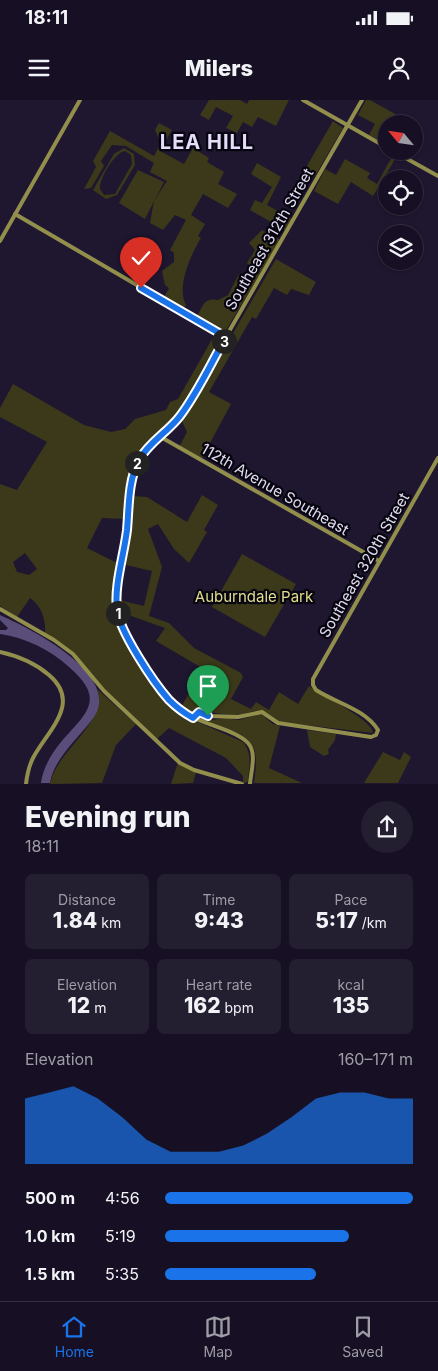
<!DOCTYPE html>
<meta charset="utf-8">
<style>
:root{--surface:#171024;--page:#241e31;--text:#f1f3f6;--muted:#9e9da6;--line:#363041;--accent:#1a73e8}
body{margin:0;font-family:Inter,sans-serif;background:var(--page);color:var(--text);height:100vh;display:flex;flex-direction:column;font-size:19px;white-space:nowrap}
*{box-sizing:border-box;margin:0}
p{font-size:16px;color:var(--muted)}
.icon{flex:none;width:28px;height:28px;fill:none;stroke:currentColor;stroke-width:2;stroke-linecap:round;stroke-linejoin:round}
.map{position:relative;height:684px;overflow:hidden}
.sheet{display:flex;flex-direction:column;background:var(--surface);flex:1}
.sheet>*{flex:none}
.needle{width:32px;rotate:299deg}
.tools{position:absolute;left:378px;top:15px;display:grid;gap:10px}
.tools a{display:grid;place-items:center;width:45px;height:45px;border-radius:50%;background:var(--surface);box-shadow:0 1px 4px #0004,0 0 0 1px var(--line);font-size:25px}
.pin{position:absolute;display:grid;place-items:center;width:42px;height:42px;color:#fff;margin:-51px -21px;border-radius:50% 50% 50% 0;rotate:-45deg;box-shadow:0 0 5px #0007}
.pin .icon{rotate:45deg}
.km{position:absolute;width:25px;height:25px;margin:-12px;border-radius:50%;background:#222;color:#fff;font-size:14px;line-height:25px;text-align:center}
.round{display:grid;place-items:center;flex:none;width:52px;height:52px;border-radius:26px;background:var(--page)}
.head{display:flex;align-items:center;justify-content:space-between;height:85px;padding:0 25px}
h1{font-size:28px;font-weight:800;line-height:38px}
.stats{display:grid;grid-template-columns:repeat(3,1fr);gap:8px;height:85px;padding:5px 25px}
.stats div{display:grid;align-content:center;border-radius:8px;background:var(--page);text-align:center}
.stats b{font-size:21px;font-weight:800}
.stats small{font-size:14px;font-weight:400}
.stats p{font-size:14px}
.chart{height:140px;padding:10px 25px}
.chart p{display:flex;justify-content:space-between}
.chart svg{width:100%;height:90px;margin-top:5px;fill:var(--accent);opacity:.7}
ul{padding:0 25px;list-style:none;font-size:16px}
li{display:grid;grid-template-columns:80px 60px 1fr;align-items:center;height:38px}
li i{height:12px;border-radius:6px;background:var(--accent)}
.status{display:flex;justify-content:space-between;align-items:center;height:35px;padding:0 25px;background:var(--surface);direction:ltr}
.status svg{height:14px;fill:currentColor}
header{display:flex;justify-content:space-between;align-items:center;height:65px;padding:0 25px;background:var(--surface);font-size:22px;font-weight:800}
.tabs{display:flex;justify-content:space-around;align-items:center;height:70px;border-top:1px solid var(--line);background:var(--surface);font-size:14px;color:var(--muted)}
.tabs a{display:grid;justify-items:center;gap:2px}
.tabs .active{color:var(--accent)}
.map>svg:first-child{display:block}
.green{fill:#3b3919;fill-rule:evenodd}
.water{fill:#5b4d7a}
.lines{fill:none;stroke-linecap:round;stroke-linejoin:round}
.secondary{stroke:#928e4b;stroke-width:4}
.route-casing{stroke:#fff;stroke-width:10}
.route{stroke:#1a73e8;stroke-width:6}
.labels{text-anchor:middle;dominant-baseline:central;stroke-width:4.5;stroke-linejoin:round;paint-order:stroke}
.street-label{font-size:15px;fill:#e0dbee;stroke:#07050f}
.park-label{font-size:15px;fill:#e2de8d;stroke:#07050f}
.district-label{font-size:20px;font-weight:bold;letter-spacing:1px;fill:#e5ddfa;stroke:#07050f}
</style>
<div class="status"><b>18:11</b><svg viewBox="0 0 49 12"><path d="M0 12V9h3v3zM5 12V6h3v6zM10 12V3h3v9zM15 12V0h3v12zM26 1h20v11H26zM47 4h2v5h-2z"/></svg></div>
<header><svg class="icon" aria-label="menu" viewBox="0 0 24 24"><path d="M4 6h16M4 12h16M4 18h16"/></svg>Milers<svg class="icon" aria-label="person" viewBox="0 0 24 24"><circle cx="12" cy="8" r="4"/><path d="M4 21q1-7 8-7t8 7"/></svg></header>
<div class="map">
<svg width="438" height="684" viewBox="0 0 438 684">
<rect width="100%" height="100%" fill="#1f1630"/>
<!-- green -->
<g class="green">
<path d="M209 0H240L247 4 249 0H289L276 26 258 17 252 27 243 22 237 33 226 28 233 16 216 7 209 20 200 15Z"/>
<path d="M366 0H370L413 24H386V31L381 41 369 35 375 24 358 15Z"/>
<path d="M333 21 343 28 315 76 304 71Z"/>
<path d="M159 23 172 30 160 51 184 64 193 48 209 58 207 62 224 72 218 84 237 94 228 108 203 94 191 115 205 124 198 136 201 138C191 154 176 187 186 205L183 209 163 199 169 188 165 185 162 171 174 162V153L170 150 186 120 175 115 163 130 150 123 154 101 167 81 150 72 154 63 126 46 112 45 101 61 104 66 91 88 84 89 96 67 93 61 110 31 154 56 161 43 155 30Z"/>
<path d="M124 48 134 54 135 65 117 95 106 99 93 90 114 54ZM125 51 131 55 132 64 115 94 104 95 100 89C99 79 114 53 125 51Z"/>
<path d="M393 55 397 56 373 96 351 82 338 104 314 91 325 69 336 75 345 59 370 73 367 78 377 84Z"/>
<path d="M257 63 281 77 267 105 292 119 285 130 250 110 255 100 262 103 272 87 251 74Z"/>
<path d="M138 70 164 82 145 119 119 103Z"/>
<path d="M262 130 280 140 225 232 222 233 196 218C203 207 203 197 218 200L228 195 239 174 249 177 254 171 247 163 255 150 249 143Z"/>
<path d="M276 159 316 182 309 195 291 189 287 195 274 188 256 219 252 217 209 292 231 304 202 358 179 347 187 332 181 319 191 306Z"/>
<path d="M215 234 222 239 181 312 148 343 138 358 131 377 126 419 102 418 87 448 121 465C115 492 112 510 123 536L168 601 178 611 191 619 243 642C253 654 249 667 248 681L245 683 243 682V676L226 658 169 628 157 639 99 585 83 564 45 534C46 520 42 506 30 498L17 517 0 506V384L17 390 47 342 0 317V308L13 284 84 325 111 332 125 329 135 319 166 310 170 302 178 299ZM25 453 37 469 29 475 17 472 13 462Z"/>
<path d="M202 395 218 405 204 430 207 432 189 463 174 449 158 424 148 429 162 467 149 516 169 523 194 548 241 573 243 577 231 599 251 609 256 602 269 610 279 592 298 604 309 586C321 595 373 620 373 633L280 622C273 618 269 612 260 611 252 610 244 615 236 615 221 615 203 609 190 613L181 608 202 568 156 541 165 528 120 512 118 507 119 500 144 506 152 471 126 465 133 396 147 397 187 422Z"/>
<path d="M242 454 296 484 265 537 212 507Z"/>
<path d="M97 589 136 624 116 645 102 683 50 684C56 651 108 623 97 589Z"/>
<path d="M261 614 273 624 280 626 269 668 302 683H254C260 641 253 639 215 625 209 623 202 622 198 616L211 620 227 618 239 620Z"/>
<path d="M307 630 336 634 335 640 328 650 329 654 324 656 310 647Z"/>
<path d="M383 652 400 660 404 652 411 657 398 683H364Z"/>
<path d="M178 662 196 672 193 683 171 684Z"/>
</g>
<!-- water -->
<path class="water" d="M0 515C29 528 122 574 94 617 79 638 54 658 50 683H41C43 668 51 654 61 642 86 613 107 600 69 567 49 549 26 538 0 534V530H6L8 528 0 520Z"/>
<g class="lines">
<!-- secondary -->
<g class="secondary">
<path d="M303 0 386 47"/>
<path d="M393 51 438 76"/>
<path d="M15 114 226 237"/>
<path d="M0 141 80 0"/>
<path d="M159 336 379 461"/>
<path d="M0 509 54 540 73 554 104 591 180 663 194 670 242 684"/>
<path d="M0 552C18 556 35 563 49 575 82 603 48 630 33 658 29 666 27 675 26 684"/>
<path d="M193 618 199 612 209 616 238 617 262 612 278 623 371 637 376 635 378 630C365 609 336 603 316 590L313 585V579L438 358"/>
<path d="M250 684C251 671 257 653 248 643 235 629 198 624 180 610 159 594 117 530 117 504 116 481 124 456 127 433 129 410 128 382 138 362 149 340 172 328 185 308L362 0"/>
</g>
</g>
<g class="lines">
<!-- route casing -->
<g class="route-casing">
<path id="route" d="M141 188 226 237C211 263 198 292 180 316 168 332 149 342 139 360 128 380 129 408 127 430 124 455 114 485 117 509 119 531 154 583 169 600 176 607 184 613 193 618L199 612 208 616"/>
</g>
<!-- route -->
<use href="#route" class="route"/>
</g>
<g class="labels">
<!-- street labels -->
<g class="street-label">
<text transform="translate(269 139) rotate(-60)">Southeast 312th Street</text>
<text transform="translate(275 389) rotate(30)">112th Avenue Southeast</text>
<text transform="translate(364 465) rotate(-60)">Southeast 320th Street</text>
</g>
<!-- park labels -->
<g class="park-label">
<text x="254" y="496">Auburndale Park</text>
</g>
<!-- district labels -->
<g class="district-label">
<text x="207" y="42">LEA HILL</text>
</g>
</g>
</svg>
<div class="tools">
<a><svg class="needle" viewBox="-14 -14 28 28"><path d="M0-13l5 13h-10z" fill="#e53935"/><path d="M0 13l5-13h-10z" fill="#9e9da6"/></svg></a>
<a><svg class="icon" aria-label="locate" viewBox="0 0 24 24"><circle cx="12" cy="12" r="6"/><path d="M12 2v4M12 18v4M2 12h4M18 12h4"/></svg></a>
<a><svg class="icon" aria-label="layers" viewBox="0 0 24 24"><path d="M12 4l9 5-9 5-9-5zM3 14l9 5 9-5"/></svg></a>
</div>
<div class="pin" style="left:208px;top:616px;background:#1e9e55"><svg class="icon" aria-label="arrive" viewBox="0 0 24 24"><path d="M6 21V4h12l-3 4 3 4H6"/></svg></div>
<div class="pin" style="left:141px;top:188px;background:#d93025"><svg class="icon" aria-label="check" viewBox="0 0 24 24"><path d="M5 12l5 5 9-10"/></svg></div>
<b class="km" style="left:118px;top:513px">1</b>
<b class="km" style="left:137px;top:363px">2</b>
<b class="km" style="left:224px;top:241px">3</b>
</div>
<section class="sheet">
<div class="head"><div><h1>Evening run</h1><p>18:11</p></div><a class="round"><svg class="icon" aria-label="share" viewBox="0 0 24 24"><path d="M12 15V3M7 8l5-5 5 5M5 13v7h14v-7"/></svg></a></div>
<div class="stats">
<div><p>Distance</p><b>1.84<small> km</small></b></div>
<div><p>Time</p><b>9:43</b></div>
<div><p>Pace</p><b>5:17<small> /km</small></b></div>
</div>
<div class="stats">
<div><p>Elevation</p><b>12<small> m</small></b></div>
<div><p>Heart rate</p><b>162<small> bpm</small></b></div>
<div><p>kcal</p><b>135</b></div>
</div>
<div class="chart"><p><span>Elevation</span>160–171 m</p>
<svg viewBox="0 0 160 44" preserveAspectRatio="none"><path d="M0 44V12L10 9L20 6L30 12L40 21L50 32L60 38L70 38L80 38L90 35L100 29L110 21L120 12L130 9L140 9L150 12L160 12V44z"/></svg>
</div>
<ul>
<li><b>500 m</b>4:56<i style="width:100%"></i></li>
<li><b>1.0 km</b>5:19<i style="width:74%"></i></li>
<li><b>1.5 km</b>5:35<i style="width:61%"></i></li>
</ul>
</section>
<nav class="tabs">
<a class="active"><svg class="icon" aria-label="home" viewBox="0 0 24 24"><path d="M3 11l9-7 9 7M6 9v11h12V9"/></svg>Home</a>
<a><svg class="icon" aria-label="map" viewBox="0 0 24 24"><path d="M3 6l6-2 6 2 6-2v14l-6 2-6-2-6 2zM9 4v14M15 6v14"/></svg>Map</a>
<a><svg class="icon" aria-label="saved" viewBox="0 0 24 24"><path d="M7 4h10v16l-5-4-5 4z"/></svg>Saved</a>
</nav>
